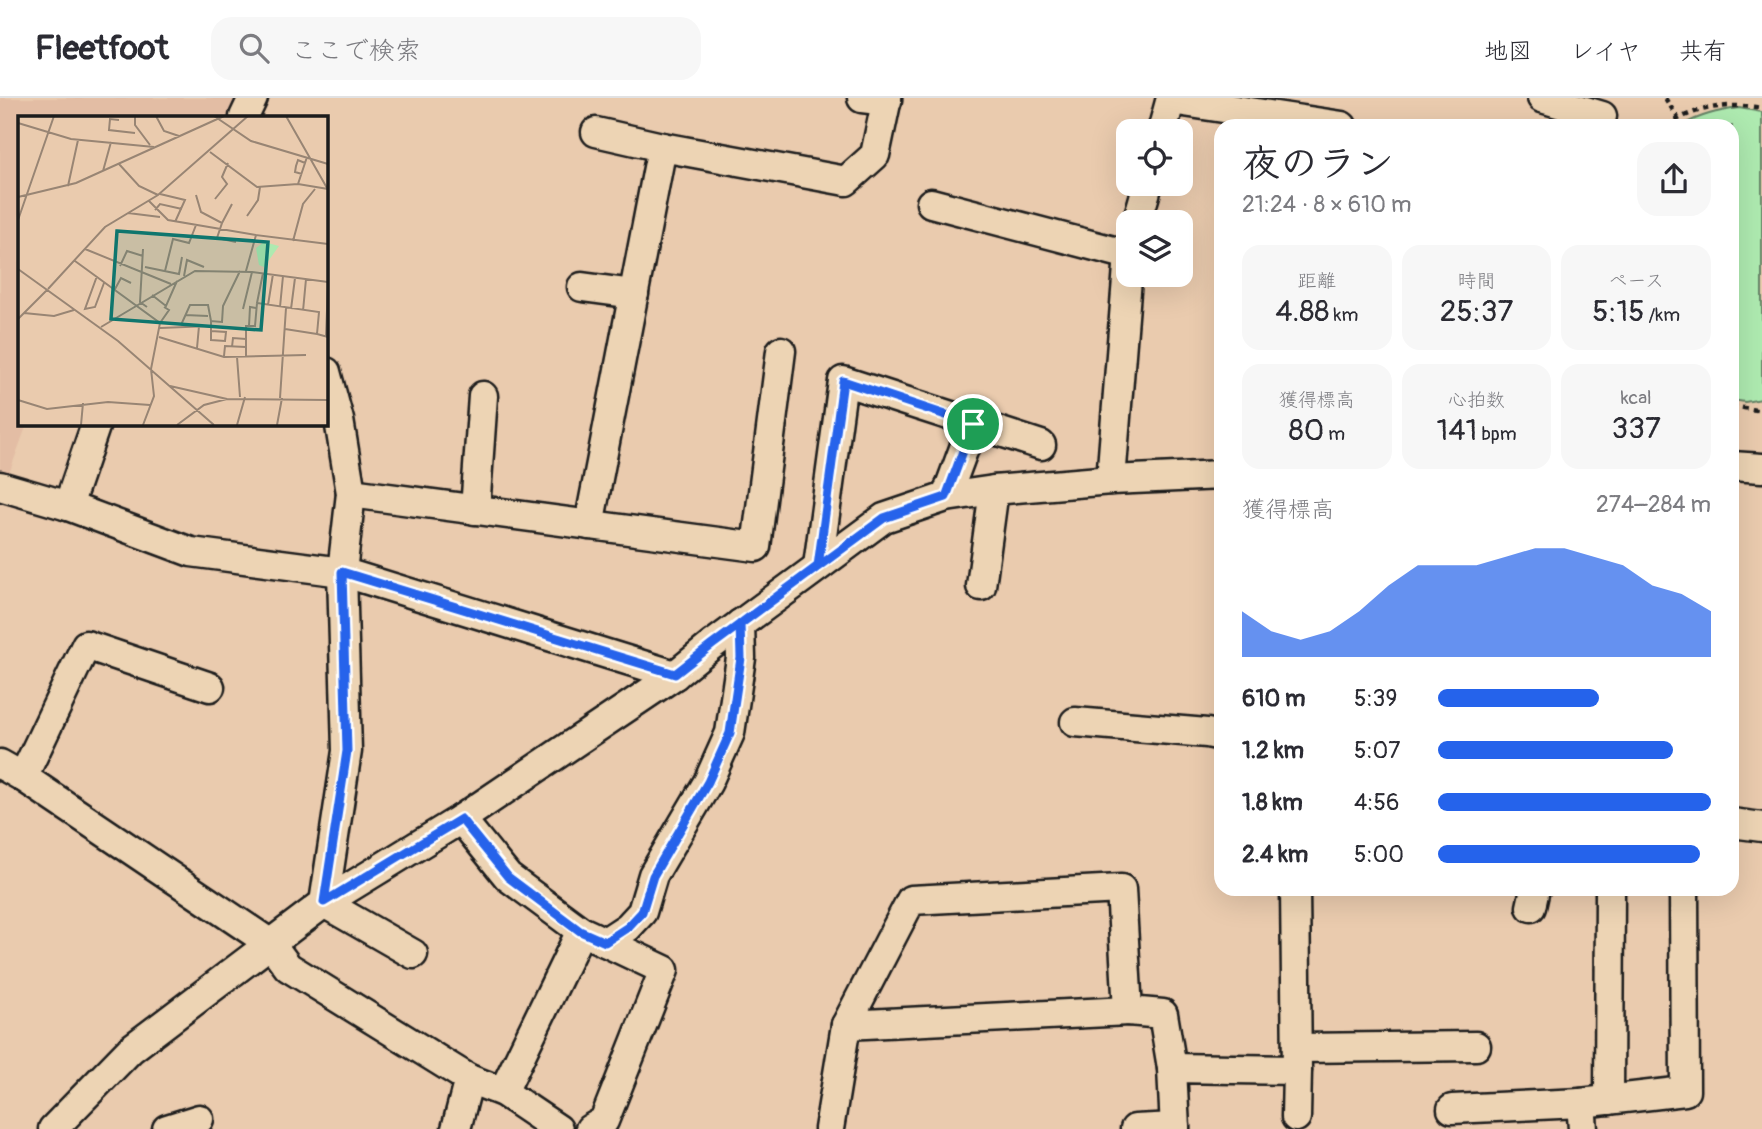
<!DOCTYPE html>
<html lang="ja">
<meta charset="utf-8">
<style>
:root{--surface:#fff;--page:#f7f7f7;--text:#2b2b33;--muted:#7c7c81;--line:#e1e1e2;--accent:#2563eb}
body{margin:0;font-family:Pangolin,"Klee One",sans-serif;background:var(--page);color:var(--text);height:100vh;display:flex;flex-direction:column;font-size:26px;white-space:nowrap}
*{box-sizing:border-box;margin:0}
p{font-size:23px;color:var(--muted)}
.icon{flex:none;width:38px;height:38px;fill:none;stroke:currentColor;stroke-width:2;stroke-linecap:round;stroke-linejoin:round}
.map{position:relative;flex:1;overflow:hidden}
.sheet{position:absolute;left:1214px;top:21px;width:525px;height:777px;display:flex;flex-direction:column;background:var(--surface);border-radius:21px;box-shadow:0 7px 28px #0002}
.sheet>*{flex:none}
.controls{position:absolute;left:1116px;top:21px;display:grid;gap:14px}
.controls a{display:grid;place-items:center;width:77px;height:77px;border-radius:14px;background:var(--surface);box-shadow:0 7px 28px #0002;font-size:35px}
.pin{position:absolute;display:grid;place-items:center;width:60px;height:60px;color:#fff;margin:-30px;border:4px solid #fff;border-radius:50%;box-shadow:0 2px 7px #0007}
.round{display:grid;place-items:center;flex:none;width:74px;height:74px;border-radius:21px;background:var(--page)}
.headline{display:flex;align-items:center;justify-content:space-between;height:119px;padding:0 28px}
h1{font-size:38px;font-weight:600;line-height:52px}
.figures{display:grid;grid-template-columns:repeat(3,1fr);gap:10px;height:119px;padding:7px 28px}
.figures div{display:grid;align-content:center;border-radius:18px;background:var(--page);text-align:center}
.figures b{font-size:30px;font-weight:600}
.figures small{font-size:19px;font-weight:400}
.figures p{font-size:19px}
.chart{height:196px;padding:14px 28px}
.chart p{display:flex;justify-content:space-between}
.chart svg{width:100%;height:126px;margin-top:7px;fill:var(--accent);opacity:.7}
ul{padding:0 28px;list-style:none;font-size:23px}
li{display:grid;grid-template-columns:112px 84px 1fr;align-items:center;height:52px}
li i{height:18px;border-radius:9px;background:var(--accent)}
header{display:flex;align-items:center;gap:42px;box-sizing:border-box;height:98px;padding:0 35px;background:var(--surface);border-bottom:2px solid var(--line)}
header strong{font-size:33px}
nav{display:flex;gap:38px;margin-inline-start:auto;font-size:24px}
.search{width:490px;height:63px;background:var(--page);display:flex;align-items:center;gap:18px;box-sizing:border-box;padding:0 24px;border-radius:21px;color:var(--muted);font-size:26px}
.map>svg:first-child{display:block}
.built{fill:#e3bda4}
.green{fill:#aeeab0;stroke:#658366;stroke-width:2}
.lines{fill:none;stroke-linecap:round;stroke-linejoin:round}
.minor-casing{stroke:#1c1c1c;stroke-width:33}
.path{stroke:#1c1c1c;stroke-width:4.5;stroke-dasharray:5 5;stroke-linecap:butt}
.minor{stroke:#edd4b4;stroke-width:28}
.route-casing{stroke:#fff;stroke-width:14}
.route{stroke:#2563eb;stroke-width:9}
.inset-road{fill:none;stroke:#988574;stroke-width:2}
.view{fill:#0f766e;fill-opacity:0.15;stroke:#0f766e;stroke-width:3.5}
.inset-edge{fill:none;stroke:#1c1c1c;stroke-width:3.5}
</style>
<header>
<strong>Fleetfoot</strong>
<div class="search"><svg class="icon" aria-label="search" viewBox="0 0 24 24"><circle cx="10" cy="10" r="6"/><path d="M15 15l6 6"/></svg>ここで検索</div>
<nav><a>地図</a><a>レイヤ</a><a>共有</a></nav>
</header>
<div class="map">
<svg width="1762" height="1031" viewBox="0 0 1762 1031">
<rect width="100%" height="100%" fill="#eacbae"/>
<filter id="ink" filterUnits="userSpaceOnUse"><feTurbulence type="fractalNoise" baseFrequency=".0143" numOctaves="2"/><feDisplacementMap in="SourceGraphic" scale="14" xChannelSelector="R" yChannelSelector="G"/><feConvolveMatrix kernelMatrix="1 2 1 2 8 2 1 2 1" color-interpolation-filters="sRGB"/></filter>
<g filter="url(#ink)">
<!-- built -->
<path class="built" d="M0 0H245L233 19H19V326H27L7 381 0 379Z"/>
<!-- green -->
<path class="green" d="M1739 10 1762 14V301L1745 304 1732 302V28H1681C1700 17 1718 13 1739 10Z"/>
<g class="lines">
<!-- minor casing -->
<g class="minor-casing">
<g id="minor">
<path d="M862 0 887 3"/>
<path d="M1542 0 1602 18"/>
<path d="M1171 2 1342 28"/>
<path d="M244 19 253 0"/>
<path d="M1162 33 1171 0"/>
<path d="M596 34 662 49"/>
<path d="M931 105 1129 157"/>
<path d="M1137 124 1148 86"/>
<path d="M582 189 634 196"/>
<path d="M326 274 339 322 351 395 342 474 347 653 324 805 413 856"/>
<path d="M1732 368 1762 370"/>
<path d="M1111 382 1129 156"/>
<path d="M0 388 68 408 191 454 342 474 675 577"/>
<path d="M351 395 756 449 781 253"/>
<path d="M946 399 973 326"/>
<path d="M68 408 96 326"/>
<path d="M475 412 483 298"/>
<path d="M589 427 662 49 846 83 875 57 887 0"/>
<path d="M818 468 843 283 1041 347"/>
<path d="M981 488 994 392"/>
<path d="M1075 624 1207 635 1222 638"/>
<path d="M0 666 23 679 271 846 288 869 469 981 503 994 558 1031"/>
<path d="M23 679 86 547 210 589"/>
<path d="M461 721 508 779 581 833 605 844 628 829 642 814 653 777 708 684 730 635 741 560 740 526"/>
<path d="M1732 725 1762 729"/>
<path d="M1531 809 1535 791"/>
<path d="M846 927 1128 913"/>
<path d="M1297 950 1476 948"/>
<path d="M503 994 581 833"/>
<path d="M1609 1002 1610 791"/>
<path d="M1452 1011 1581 1005"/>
<path d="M1296 1019 1297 972"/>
<path d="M53 1031 131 951 324 805 461 721 675 577 712 547 884 420 946 399 994 392 1111 382 1222 377"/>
<path d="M167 1031 199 1021"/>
<path d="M456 1031 469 981"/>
<path d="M590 1031 604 1023 664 872 605 844"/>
<path d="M829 1031 846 927 911 802 1121 791 1128 913 1163 916 1172 970"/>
<path d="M1135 1031 1175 1029"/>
<path d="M1175 1031 1172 970 1297 972 1295 791"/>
<path d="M1583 1031 1581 1005 1685 993 1684 791"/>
</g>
</g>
<!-- path -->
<g class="path">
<path d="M1665 0 1678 20"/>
<path d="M1667 28C1695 8 1730 5 1762 10"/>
<path d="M1732 308 1762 313"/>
</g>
<!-- minor -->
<use href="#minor" class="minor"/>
</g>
</g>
<g class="lines" filter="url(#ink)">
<!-- route casing -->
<g class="route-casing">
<path id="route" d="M973 326 946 399 884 420 712 547 675 576 342 474 347 653 324 804 461 721 508 779 580 833 605 844 628 829 642 814 653 778 708 684 730 635 741 560 740 526 818 468 843 283 973 326"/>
</g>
<!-- route -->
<use href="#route" class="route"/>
</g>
<!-- overview -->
<g transform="translate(18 18)">
<rect width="310" height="310" fill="#eacbae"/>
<path d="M246 126 261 130 246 151 241 149 238 132Z" fill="#aeeab0"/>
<path class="inset-road" d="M117 0V9L132 29M138 0 146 15 161 20M196 0 233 25 310 48M268 0 309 72M101 4 92 3 91 14 117 17M0 7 53 23 136 31M192 36 239 71 280 68 310 73M101 48 121 70 140 79M85 55 93 26M284 58 277 56 278 50 280 44 287 47M280 68 289 41M50 70 60 24M142 78 167 84 157 106M178 79 183 96 204 107 199 122 218 126M0 81 58 67 206 0M197 83 209 68 204 61 210 47M131 85 150 104 238 119M137 94 142 88 164 93M110 97 142 101M229 100 240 84 242 71M0 104 36 0M204 107 214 88M275 125 285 88 297 73M67 133 153 168M125 133 122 186 129 191M57 145 142 207 133 253 136 280 125 309M102 150 109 135 125 140M127 151 161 158 164 141M0 153 100 225 196 309M147 155 155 123 171 127 178 109M228 155 238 119 310 128M245 157 239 187 301 196 299 218 310 221M79 160 67 193 77 191 86 167M166 160 169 144 186 151M30 173 87 111 140 79 230 0M97 173 103 162 113 167M134 179 148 190 159 165M250 189 255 158M262 191 265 160M225 193 234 156M273 193 277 162M285 195 288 163M6 197 36 200 56 194M167 199 190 200M0 203 29 174M142 207 151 194 146 191M163 209 172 189H190L193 205M231 210 232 191 238 192M83 211 177 155 234 156 310 166M142 212 193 210M267 213 299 218M193 215 208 216 207 225 193 224V205L204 206 205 190 222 155M308 220 310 168M141 221 206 241 288 239M214 231 215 222 228 223M179 232 181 210M206 240 207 230 228 231M228 240V210H237L239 187M219 241 222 281M152 270 209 283M262 282 268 192M0 284 29 293 90 286 132 289M63 309 65 287M159 309 186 289 209 283 310 284M219 309 227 281M259 309 264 282"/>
<path class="view" d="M99 115 250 126 243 214 93 203Z"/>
<rect width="310" height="310" class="inset-edge"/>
</g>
</svg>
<div class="controls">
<a><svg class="icon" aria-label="locate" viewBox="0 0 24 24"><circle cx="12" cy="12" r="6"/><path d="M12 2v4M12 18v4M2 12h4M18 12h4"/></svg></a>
<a><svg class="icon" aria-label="layers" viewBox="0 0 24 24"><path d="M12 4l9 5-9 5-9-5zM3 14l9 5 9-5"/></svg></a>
</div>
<div class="pin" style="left:973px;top:326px;background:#1e9e55"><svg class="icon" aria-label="arrive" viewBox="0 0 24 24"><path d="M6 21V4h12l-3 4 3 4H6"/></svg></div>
<section class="sheet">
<div class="headline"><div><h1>夜のラン</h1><p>21:24 · 8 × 610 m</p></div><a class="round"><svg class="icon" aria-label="share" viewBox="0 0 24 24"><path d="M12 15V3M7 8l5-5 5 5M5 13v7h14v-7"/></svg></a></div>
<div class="figures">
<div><p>距離</p><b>4.88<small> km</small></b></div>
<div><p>時間</p><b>25:37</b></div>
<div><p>ペース</p><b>5:15<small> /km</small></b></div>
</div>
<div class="figures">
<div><p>獲得標高</p><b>80<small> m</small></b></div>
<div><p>心拍数</p><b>141<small> bpm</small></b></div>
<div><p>kcal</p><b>337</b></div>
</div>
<div class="chart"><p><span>獲得標高</span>274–284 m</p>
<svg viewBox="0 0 160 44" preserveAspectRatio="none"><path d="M0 44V28L10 35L20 38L30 35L40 28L50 19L60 12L70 12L80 12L90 9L100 6L110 6L120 9L130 12L140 19L150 22L160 28V44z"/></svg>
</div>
<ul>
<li><b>610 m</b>5:39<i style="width:59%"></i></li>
<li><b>1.2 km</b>5:07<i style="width:86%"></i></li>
<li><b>1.8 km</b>4:56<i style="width:100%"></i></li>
<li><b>2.4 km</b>5:00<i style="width:96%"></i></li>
</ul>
</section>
</div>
